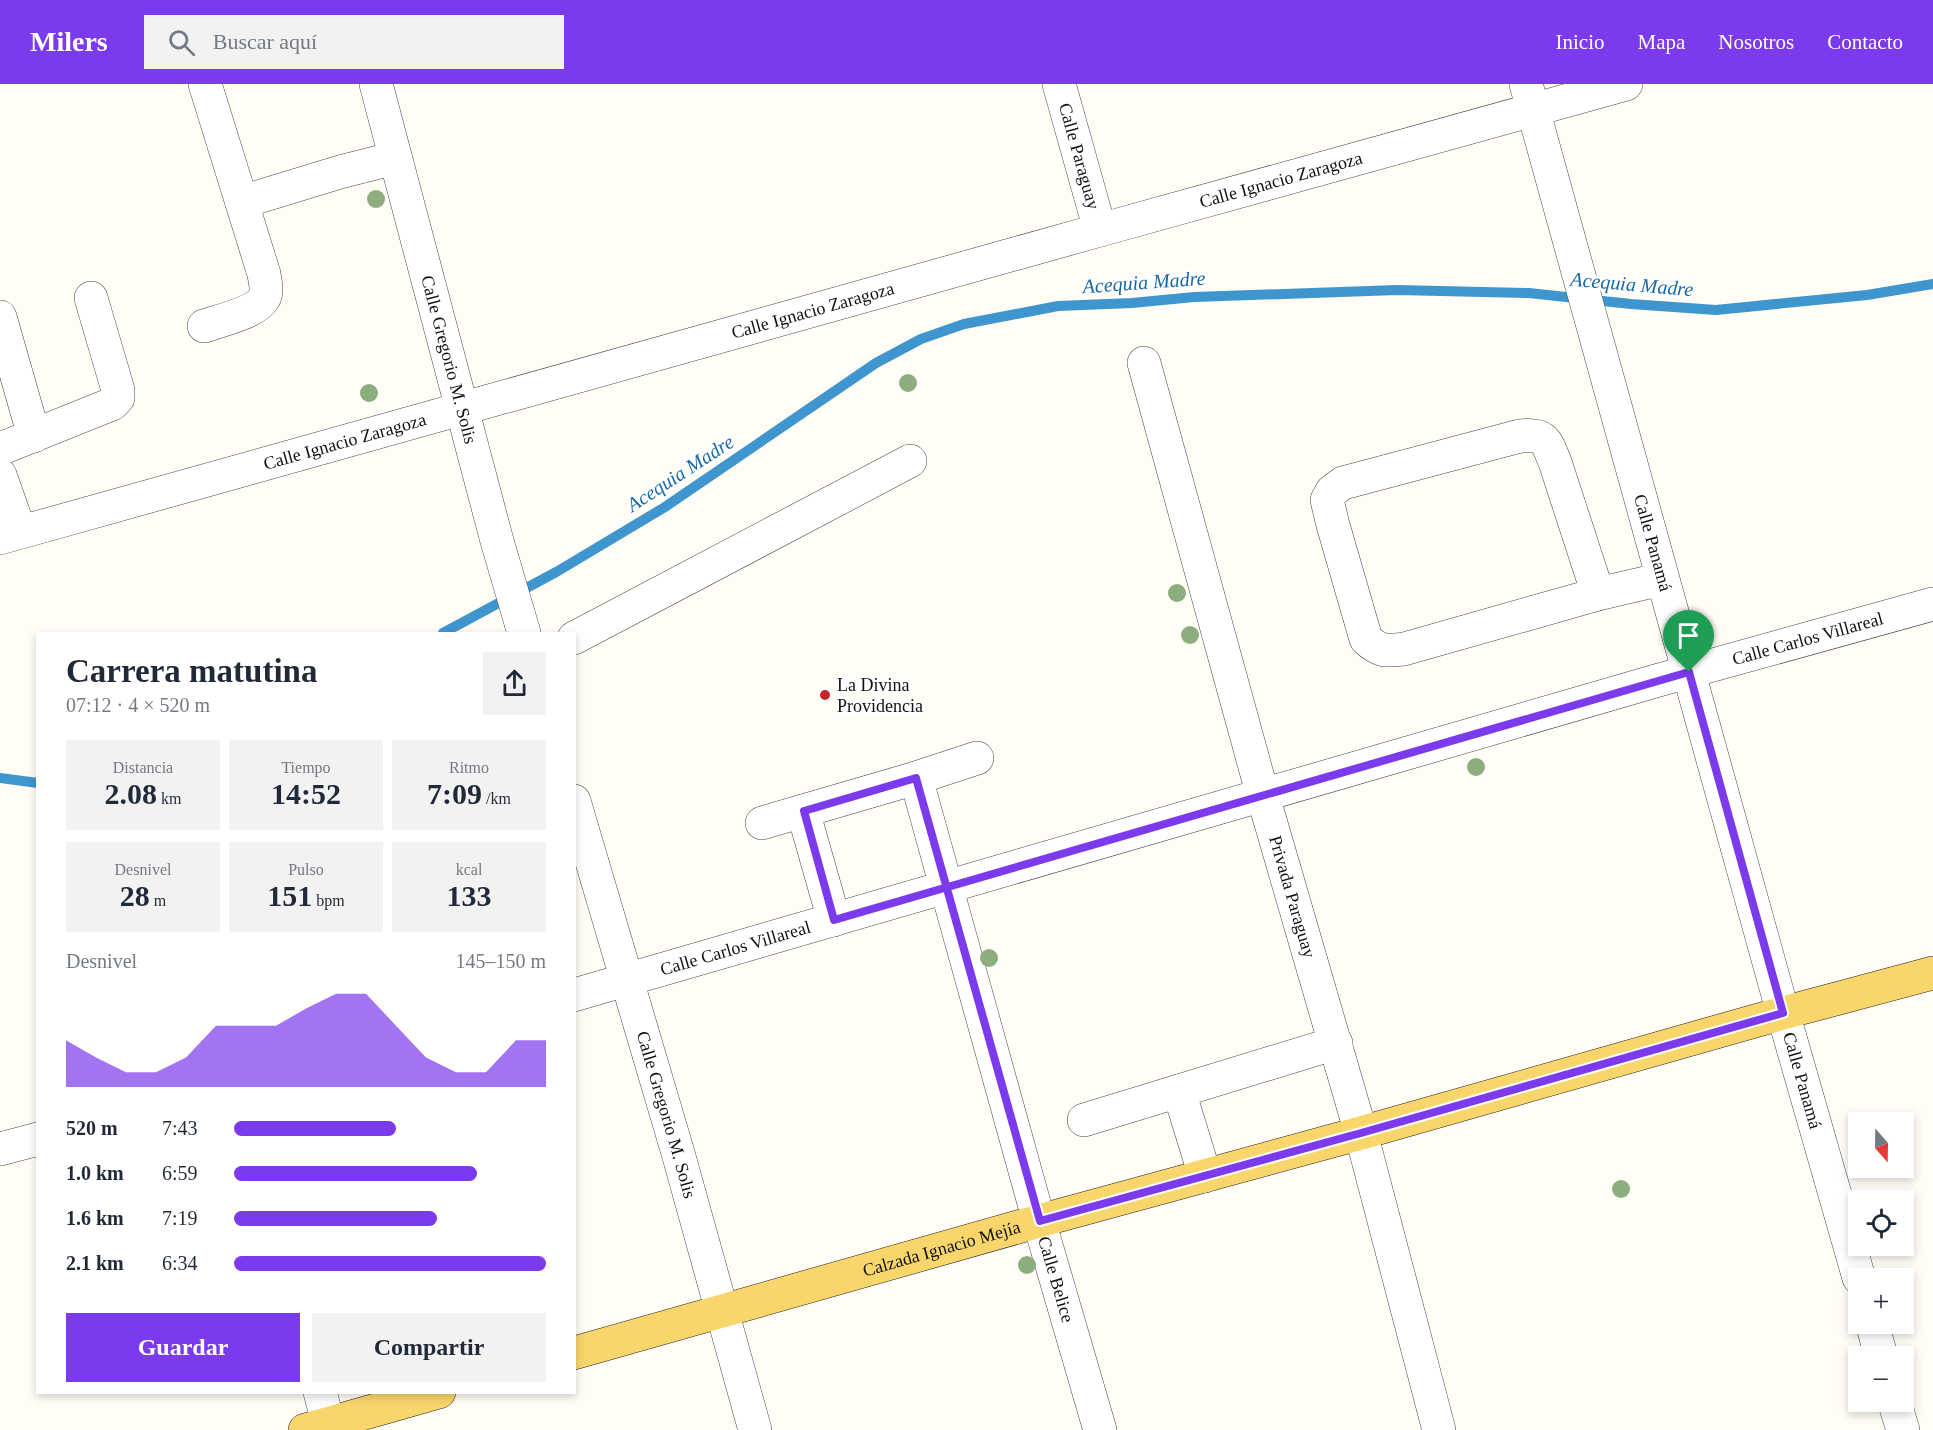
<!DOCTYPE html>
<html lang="es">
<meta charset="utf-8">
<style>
:root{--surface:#fff;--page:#f2f2f3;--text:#1f2937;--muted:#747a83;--accent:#7c3aed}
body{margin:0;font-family:Georgia,serif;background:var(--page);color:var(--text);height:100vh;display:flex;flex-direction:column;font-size:22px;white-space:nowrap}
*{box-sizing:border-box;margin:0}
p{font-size:20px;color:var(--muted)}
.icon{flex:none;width:33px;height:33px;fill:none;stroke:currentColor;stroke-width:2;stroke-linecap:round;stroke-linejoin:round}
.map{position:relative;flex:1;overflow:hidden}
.side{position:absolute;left:36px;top:548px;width:540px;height:762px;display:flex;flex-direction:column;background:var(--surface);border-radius:0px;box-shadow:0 3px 9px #0003}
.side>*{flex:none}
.needle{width:39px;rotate:160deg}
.tools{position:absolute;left:1848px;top:1028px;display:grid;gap:12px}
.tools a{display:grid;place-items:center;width:66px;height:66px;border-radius:0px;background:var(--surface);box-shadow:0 3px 9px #0003;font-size:30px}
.pin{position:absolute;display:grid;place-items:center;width:51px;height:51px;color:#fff;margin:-62px -26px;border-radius:50% 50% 50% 0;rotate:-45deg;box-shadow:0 0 6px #0007}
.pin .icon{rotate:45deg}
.round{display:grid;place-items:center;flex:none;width:63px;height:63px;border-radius:0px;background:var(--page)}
.summary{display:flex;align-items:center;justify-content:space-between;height:102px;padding:0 30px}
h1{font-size:33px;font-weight:700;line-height:45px}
.figures{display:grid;grid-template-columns:repeat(3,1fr);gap:9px;height:102px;padding:6px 30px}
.figures div{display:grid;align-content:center;border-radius:0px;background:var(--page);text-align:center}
.figures b{font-size:30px;font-weight:700}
.figures small{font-size:16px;font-weight:400}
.figures p{font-size:16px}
.chart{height:168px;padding:12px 30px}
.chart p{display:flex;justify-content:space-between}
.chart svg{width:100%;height:108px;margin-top:6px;fill:var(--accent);opacity:.7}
.primary-button{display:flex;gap:12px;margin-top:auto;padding:12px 30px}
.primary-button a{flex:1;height:69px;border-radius:0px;background:var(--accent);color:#fff;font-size:24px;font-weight:700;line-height:69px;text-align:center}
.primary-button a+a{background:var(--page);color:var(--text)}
ul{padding:0 30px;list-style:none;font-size:20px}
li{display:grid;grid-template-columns:96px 72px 1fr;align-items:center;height:45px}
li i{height:15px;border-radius:8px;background:var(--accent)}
header{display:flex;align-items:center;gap:36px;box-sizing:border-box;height:84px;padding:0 30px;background:var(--accent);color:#fff}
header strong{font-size:28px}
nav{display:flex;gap:33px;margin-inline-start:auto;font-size:21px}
.search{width:420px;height:54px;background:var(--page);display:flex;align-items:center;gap:15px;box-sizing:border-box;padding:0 21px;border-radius:0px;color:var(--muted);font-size:22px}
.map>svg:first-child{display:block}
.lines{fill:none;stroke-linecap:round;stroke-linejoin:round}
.stream{stroke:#3f96cf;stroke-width:10}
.minor-casing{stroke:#444;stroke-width:34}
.major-casing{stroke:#222;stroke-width:34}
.minor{stroke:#fff;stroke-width:33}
.major{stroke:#f9d66b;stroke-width:33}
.tree{fill:#8dad7f}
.route-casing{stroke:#fff;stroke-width:12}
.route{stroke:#7c3aed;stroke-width:8}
.poi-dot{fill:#c4262e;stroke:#fff;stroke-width:2}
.labels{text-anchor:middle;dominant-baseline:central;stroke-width:6;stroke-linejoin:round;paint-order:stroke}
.street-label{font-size:18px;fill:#111;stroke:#fff}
.poi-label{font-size:18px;fill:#111;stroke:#fff;text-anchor:start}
.water-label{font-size:20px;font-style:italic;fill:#1768a6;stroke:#fff}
</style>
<header>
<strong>Milers</strong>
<div class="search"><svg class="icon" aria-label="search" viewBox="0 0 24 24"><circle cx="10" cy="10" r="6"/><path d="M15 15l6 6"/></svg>Buscar aquí</div>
<nav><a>Inicio</a><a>Mapa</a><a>Nosotros</a><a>Contacto</a></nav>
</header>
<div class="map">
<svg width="1933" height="1346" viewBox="0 0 1933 1346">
<rect width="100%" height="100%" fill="#fffdf5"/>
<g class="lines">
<!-- stream -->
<g class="stream">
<path d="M443 549 558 487 665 423 876 279 921 255 964 240 1058 222 1132 219 1194 213 1397 206 1529 209 1631 220 1716 226 1867 211 1933 200"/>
<path d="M0 694 38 699"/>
</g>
<!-- minor casing -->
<g class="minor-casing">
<g id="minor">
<path id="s1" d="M376 0 497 457 524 549"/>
<path id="s2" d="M1059 0 1100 146"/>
<path id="s3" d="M1526 0 1783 929 1859 1194"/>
<path d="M242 118 340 88 395 74"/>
<path d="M0 233 34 352"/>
<path d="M204 242C219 237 257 228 264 214 268 208 265 197 264 190L205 0"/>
<path id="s4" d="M1144 279 1263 712 1361 1049 1439 1346"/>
<path d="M0 365 112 320 118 314V306L91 214"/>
<path d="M0 391 20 448"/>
<path id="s5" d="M0 454 1100 146 1626 0"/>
<path d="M1598 510 1555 378C1546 357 1546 349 1520 352L1343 399 1332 407 1327 416 1333 441 1366 555C1380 568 1386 567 1404 565L1598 510 1662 495"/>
<path d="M574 554 910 377"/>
<path d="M916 694 977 674"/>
<path id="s6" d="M574 717 678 1069 755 1346"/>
<path d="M803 727 834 836"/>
<path id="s7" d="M762 739 916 694 1039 1137 1100 1346"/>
<path id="s8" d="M574 911 1659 596 1933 520"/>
<path d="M1179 1007 1205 1092"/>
<path d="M1084 1036 1336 959"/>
<path d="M0 1065 38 1055"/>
<path d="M1872 1239 1881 1272"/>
<path d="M320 1308 330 1346"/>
<path d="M1894 1317 1903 1346"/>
</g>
</g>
<!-- major casing -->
<g class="major-casing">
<g id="major">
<path id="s9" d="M574 1269 1039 1137 1361 1049 1783 929 1933 889"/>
<path d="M305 1346 439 1308"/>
</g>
</g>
<!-- minor -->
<use href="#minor" class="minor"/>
<!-- major -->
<use href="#major" class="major"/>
</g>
<!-- trees -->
<g class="tree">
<circle cx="376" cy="115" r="9"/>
<circle cx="908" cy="299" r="9"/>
<circle cx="369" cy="309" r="9"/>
<circle cx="1177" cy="509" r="9"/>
<circle cx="1190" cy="551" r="9"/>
<circle cx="1476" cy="683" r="9"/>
<circle cx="989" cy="874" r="9"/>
<circle cx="1621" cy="1105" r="9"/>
<circle cx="1027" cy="1181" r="9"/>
</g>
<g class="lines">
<!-- route casing -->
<g class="route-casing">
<path id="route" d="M1689 588C1404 672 1118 752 834 836L804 727 916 694C956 841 998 989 1040 1137L1361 1049 1783 929 1689 588"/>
</g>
<!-- route -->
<use href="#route" class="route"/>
</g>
<!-- markers -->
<circle class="poi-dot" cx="825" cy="611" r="6"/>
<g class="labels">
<!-- street labels -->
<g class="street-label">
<text stroke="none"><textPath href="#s2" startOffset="75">Calle Paraguay</textPath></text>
<text stroke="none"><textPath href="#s5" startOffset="1330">Calle Ignacio Zaragoza</textPath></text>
<text stroke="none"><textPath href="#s5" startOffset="844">Calle Ignacio Zaragoza</textPath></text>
<text stroke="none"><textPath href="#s1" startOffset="285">Calle Gregorio M. Solis</textPath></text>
<text stroke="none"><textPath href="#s5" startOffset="358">Calle Ignacio Zaragoza</textPath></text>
<text stroke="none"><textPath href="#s3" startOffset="476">Calle Panamá</textPath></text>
<text stroke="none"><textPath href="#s8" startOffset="1284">Calle Carlos Villareal</textPath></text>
<text stroke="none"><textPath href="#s4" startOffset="554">Privada Paraguay</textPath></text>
<text stroke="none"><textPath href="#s8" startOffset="168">Calle Carlos Villareal</textPath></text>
<text stroke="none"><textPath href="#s3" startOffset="1034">Calle Panamá</textPath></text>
<text stroke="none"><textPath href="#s6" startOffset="327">Calle Gregorio M. Solis</textPath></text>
<text stroke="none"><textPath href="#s9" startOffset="382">Calzada Ignacio Mejía</textPath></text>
<text stroke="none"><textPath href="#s7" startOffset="681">Calle Belice</textPath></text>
</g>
<!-- poi labels -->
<g class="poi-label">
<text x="837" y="601">La Divina<tspan x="837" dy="21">Providencia</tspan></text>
</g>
<!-- water labels -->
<g class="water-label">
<text transform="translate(1144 198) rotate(-4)">Acequia Madre</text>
<text transform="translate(1632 200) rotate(5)">Acequia Madre</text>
<text transform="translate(680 389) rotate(-33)">Acequia Madre</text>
</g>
</g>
</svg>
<div class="tools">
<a><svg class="needle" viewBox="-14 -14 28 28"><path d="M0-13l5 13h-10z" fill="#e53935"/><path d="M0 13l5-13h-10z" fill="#747a83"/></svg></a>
<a><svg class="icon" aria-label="locate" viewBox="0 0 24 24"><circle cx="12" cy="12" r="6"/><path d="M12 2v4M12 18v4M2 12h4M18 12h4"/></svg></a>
<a>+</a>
<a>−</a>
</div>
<div class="pin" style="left:1689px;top:588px;background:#1e9e55"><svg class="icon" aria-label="arrive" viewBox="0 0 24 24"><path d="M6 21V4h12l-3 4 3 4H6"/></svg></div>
<section class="side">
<div class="summary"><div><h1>Carrera matutina</h1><p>07:12 · 4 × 520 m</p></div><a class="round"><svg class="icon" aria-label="share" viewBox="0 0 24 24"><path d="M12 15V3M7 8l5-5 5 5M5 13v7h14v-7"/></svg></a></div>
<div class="figures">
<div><p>Distancia</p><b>2.08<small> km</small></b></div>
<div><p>Tiempo</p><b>14:52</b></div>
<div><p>Ritmo</p><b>7:09<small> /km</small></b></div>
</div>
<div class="figures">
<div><p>Desnivel</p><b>28<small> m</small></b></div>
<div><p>Pulso</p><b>151<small> bpm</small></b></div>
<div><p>kcal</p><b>133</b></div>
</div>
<div class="chart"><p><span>Desnivel</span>145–150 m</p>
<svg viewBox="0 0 160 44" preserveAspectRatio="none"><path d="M0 44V25L10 32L20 38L30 38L40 32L50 19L60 19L70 19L80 12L90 6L100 6L110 19L120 32L130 38L140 38L150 25L160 25V44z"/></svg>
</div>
<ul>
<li><b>520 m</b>7:43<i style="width:52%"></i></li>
<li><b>1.0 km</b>6:59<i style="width:78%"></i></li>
<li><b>1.6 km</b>7:19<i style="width:65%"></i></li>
<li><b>2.1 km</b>6:34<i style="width:100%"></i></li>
</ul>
<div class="primary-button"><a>Guardar</a><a>Compartir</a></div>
</section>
</div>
